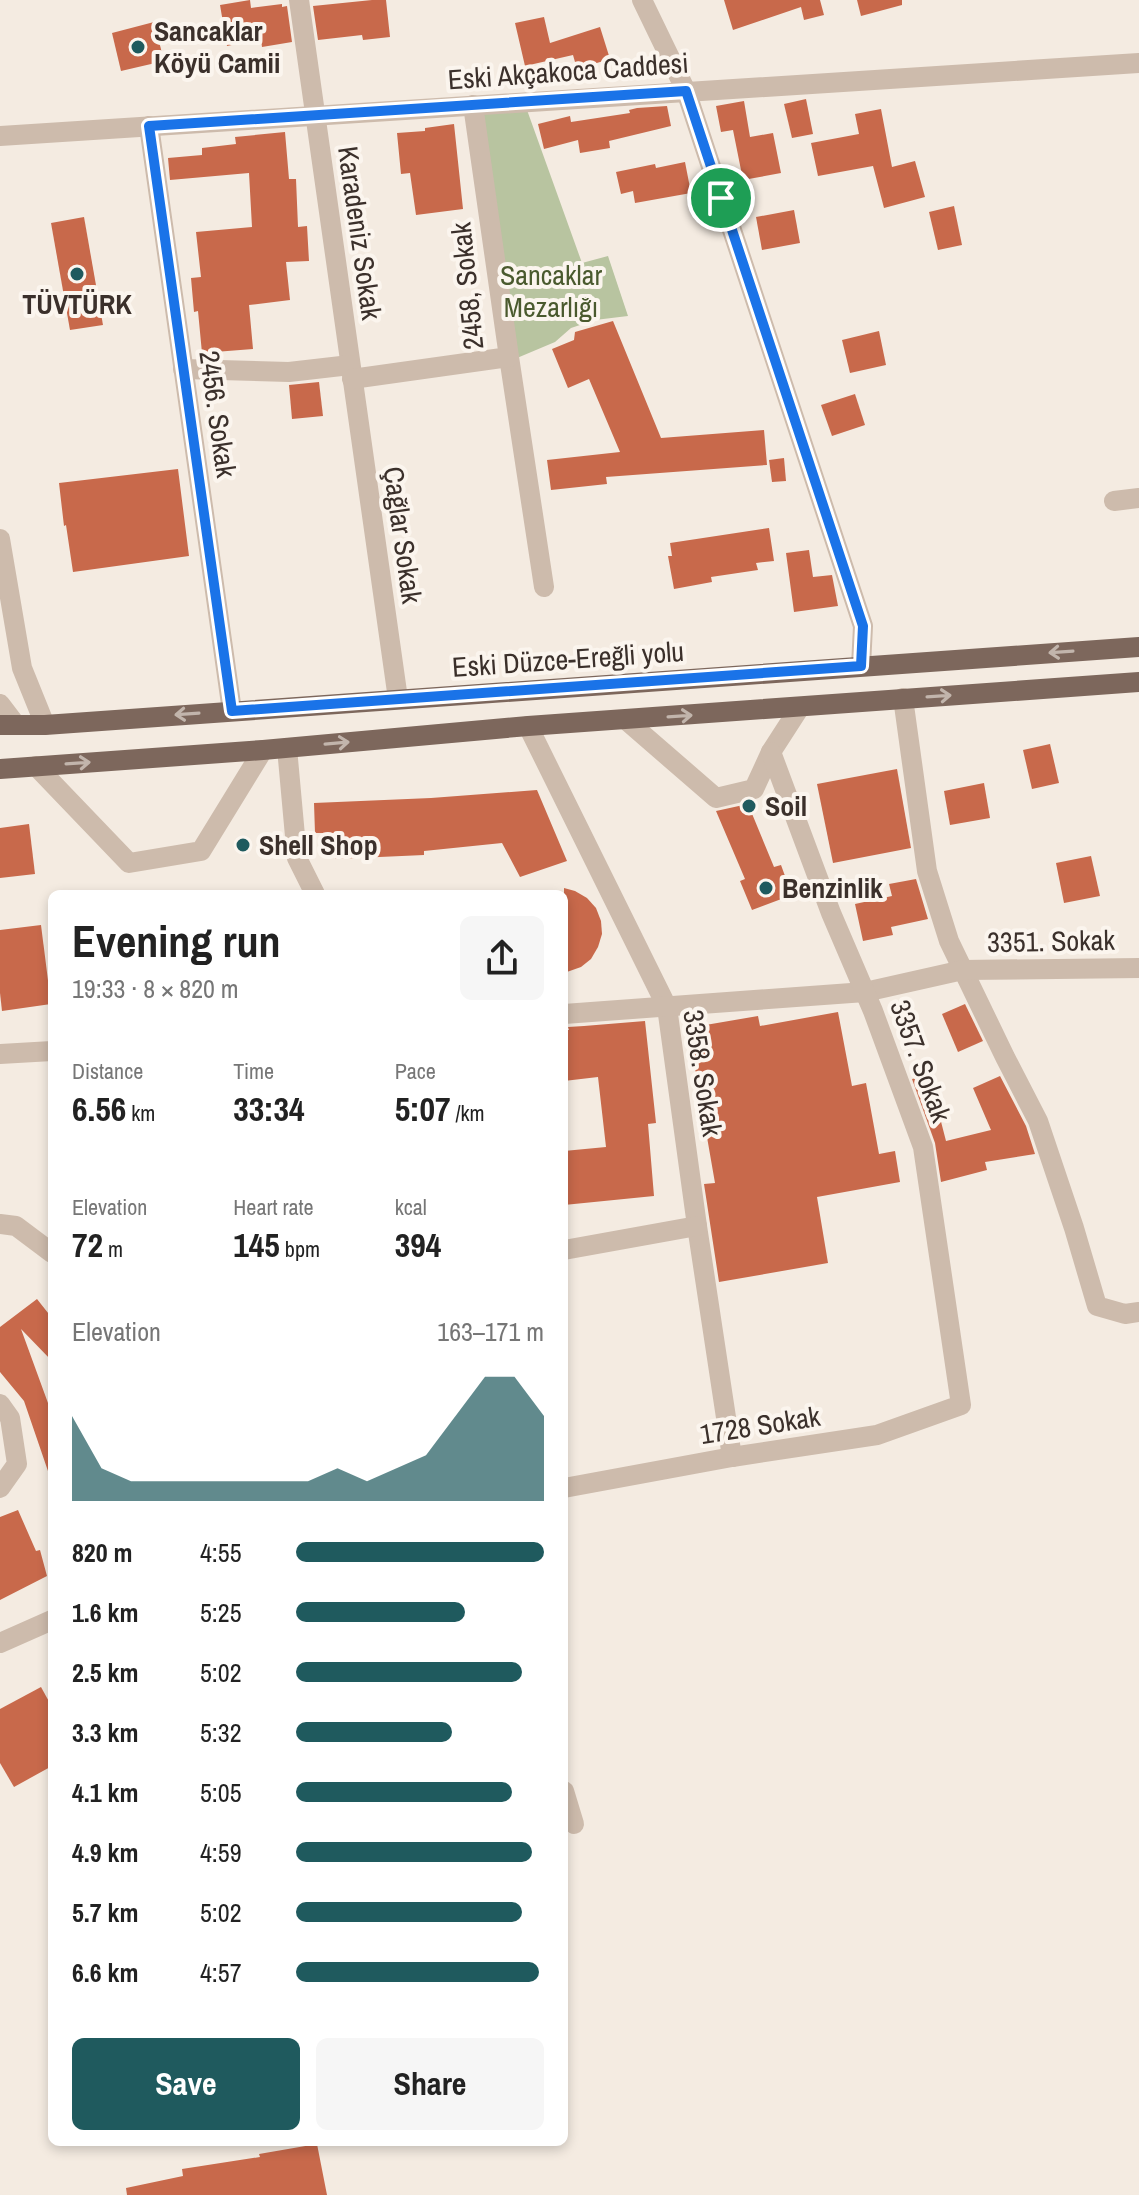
<!DOCTYPE html>
<meta charset="utf-8">
<style>
:root{--surface:#fff;--page:#f6f6f6;--text:#222;--muted:#767676;--accent:#1f5a5e}
body{margin:0;font-family:"Archivo Narrow",sans-serif;background:var(--page);color:var(--text);height:100vh;display:flex;flex-direction:column;font-size:30px;white-space:nowrap}
*{box-sizing:border-box;margin:0}
p{font-size:26px;color:var(--muted)}
.icon{flex:none;width:44px;height:44px;fill:none;stroke:currentColor;stroke-width:2;stroke-linecap:round;stroke-linejoin:round}
.map{position:relative;flex:1;overflow:hidden}
.sheet{position:absolute;left:48px;top:890px;width:520px;height:1256px;display:flex;flex-direction:column;background:var(--surface);border-radius:12px;box-shadow:0 4px 12px #0003}
.sheet>*{flex:none}
.pin{position:absolute;display:grid;place-items:center;width:68px;height:68px;color:#fff;margin:-34px;border:4px solid #fff;border-radius:50%;box-shadow:0 2px 8px #0007}
.round{display:grid;place-items:center;flex:none;width:84px;height:84px;border-radius:12px;background:var(--page)}
.summary{display:flex;align-items:center;justify-content:space-between;height:136px;padding:0 24px}
h1{font-size:44px;font-weight:700;line-height:60px}
.figures{display:grid;grid-template-columns:repeat(3,1fr);gap:12px;height:136px;padding:8px 24px}
.figures div{display:grid;align-content:center}
.figures b{font-size:34px;font-weight:700}
.figures small{font-size:22px;font-weight:400}
.figures p{font-size:22px}
.chart{height:224px;padding:16px 24px}
.chart p{display:flex;justify-content:space-between}
.chart svg{width:100%;height:144px;margin-top:8px;fill:var(--accent);opacity:.7}
.action{display:flex;gap:16px;margin-top:auto;padding:16px 24px}
.action a{flex:1;height:92px;border-radius:12px;background:var(--accent);color:#fff;font-size:32px;font-weight:700;line-height:92px;text-align:center}
.action a+a{background:var(--page);color:var(--text)}
ul{padding:0 24px;list-style:none;font-size:26px}
li{display:grid;grid-template-columns:128px 96px 1fr;align-items:center;height:60px}
li i{height:20px;border-radius:10px;background:var(--accent)}
.map>svg:first-child{display:block}
.green{fill:#b8c4a0}
.building{fill:#c8694b}
.lines{fill:none;stroke-linecap:round;stroke-linejoin:round}
.minor{stroke:#cdbbac;stroke-width:20}
.major{stroke:#7d675c;stroke-width:20}
.oneway{stroke:#c2b5ac}
.route-casing{stroke:#fff;stroke-width:16}
.route{stroke:#1a73e8;stroke-width:10}
.poi-dot{fill:#1f5a5e;stroke:#fbf5ee;stroke-width:3}
.labels{text-anchor:middle;dominant-baseline:central;stroke-width:8;stroke-linejoin:round;paint-order:stroke}
.poi-label{font-size:28px;font-weight:bold;fill:#3b302b;stroke:#fbf5ee;text-anchor:start}
.street-label{font-size:28px;fill:#3b302b;stroke:#fbf5ee}
.park-label{font-size:28px;fill:#4a5a2e;stroke:#fbf5ee}
</style>
<div class="map">
<svg width="1139" height="2195" viewBox="0 0 1139 2195">
<rect width="100%" height="100%" fill="#f4ebe1"/>
<!-- green -->
<path class="green" d="M527 110 582 263 608 256 628 316 595 320 571 328 555 342 517 358 483 114Z"/>
<!-- building -->
<g class="building">
<path d="M250 0 251 8 282 4V7L287 6 292 42 262 47 261 39 227 46 220 5Z"/>
<path d="M372 0H386L390 37 363 40 362 35 318 40 313 6Z"/>
<path d="M724 0H820L824 15 804 20 801 7 733 30Z"/>
<path d="M857 0H902V5L861 16Z"/>
<path d="M544 17 550 43 600 27 610 59 577 69 573 55 525 66 515 23Z"/>
<path d="M154 22 164 61 121 71 112 33Z"/>
<path d="M806 99 813 134 792 138 784 104Z"/>
<path d="M744 101 750 137 773 133 781 173 743 180 733 130 721 132 716 106Z"/>
<path d="M667 106 671 126 609 141 610 148 580 153 578 140 544 149 538 124 570 116 571 122 630 113 629 110 637 108Z"/>
<path d="M881 109 892 167 915 161 925 197 884 208 873 166 818 176 811 143 859 134 855 114Z"/>
<path d="M454 124 463 209 416 215 410 173 401 174 397 133 425 131V128Z"/>
<path d="M285 132 289 179H296L298 227 307 226 309 261 286 262 290 300 249 305 253 349 202 353 198 311 194 312 191 278 201 277 196 232 252 227 249 173 170 180 168 158 202 155V148L236 144 235 137Z"/>
<path d="M685 162 691 193 635 203 633 191 621 194 616 172 655 164 656 168Z"/>
<path d="M954 206 962 245 938 250 929 212Z"/>
<path d="M794 210 800 243 762 250 756 217Z"/>
<path d="M84 217 103 325 70 330 51 223Z"/>
<path d="M613 321 661 438 764 430 767 465 606 477 607 484 551 490 547 460 620 452 589 379 568 388 552 349 574 340 575 332Z"/>
<path d="M879 331 886 365 850 373 842 340Z"/>
<path d="M319 382 323 416 292 419 289 385Z"/>
<path d="M855 394 865 425 832 436 821 405Z"/>
<path d="M784 458 786 481 772 482 769 460Z"/>
<path d="M178 469 189 556 73 572 66 525 64 526 59 483Z"/>
<path d="M769 528 774 561 756 563 758 570 711 577 712 582 674 589 668 556H672L670 543Z"/>
<path d="M809 550 813 577 832 575 838 606 794 612 786 553Z"/>
<path d="M1050 744 1059 783 1032 789 1023 750Z"/>
<path d="M897 769 911 848 833 863 817 784Z"/>
<path d="M984 783 990 818 950 825 944 791Z"/>
<path d="M537 790 567 861 520 877 502 843 424 851V855L335 859 334 833H315L314 803 431 798Z"/>
<path d="M748 804 774 867 781 865 792 895 752 910 740 881 745 879 716 811Z"/>
<path d="M29 824 35 874 0 878V828Z"/>
<path d="M1091 856 1100 896 1064 903 1056 863Z"/>
<path d="M916 879 928 919 891 927 893 935 863 941 855 904 892 896 889 884Z"/>
<path d="M564 888 575 891 587 898 596 908 601 921 602 934 598 947 591 959 581 967 564 973Z"/>
<path d="M41 925 51 1004 2 1011 0 993V930Z"/>
<path d="M965 1004 983 1041 958 1052 942 1014Z"/>
<path d="M838 1012 852 1086 866 1083 879 1154 895 1151 900 1182 817 1197 828 1263 719 1282 704 1184 715 1183 688 1028 758 1016 760 1026Z"/>
<path d="M645 1021 656 1123 648 1124 654 1196 564 1205V1151L606 1147 598 1077 564 1081V1030H569L568 1027 584 1026Z"/>
<path d="M929 1075 946 1141 991 1130 973 1088 1000 1076 1026 1126 1035 1154 985 1162 987 1170 941 1182 935 1143 912 1079Z"/>
<path d="M37 1299 52 1318V1361L21 1329 52 1414V1474H49L24 1401 0 1372V1327Z"/>
<path d="M18 1510 36 1551 40 1550 47 1576 0 1600V1517Z"/>
<path d="M41 1687 52 1707V1766L14 1787 0 1763V1709Z"/>
<path d="M317 2144 327 2195H127L126 2188 183 2176 182 2169 260 2157 259 2154Z"/>
</g>
<g class="lines">
<!-- minor -->
<g class="minor">
<path d="M299 0 398 699"/>
<path d="M642 0 686 91 863 626 861 666"/>
<path d="M149 126 232 711"/>
<path d="M0 136 1139 63"/>
<path d="M509 357 544 587"/>
<path d="M183 369 289 372 350 365"/>
<path d="M352 379 509 357 473 105"/>
<path d="M1114 501 1139 498"/>
<path d="M0 539 22 668 45 725"/>
<path d="M903 698 927 871 949 941 1005 1057 1038 1121 1074 1228 1097 1306 1125 1314 1139 1312"/>
<path d="M0 704 16 725"/>
<path d="M626 720 716 798 754 789 771 752 800 707"/>
<path d="M528 726 667 1007 697 1226 732 1457"/>
<path d="M287 748 297 858 315 894"/>
<path d="M36 766 129 863 201 851 263 750"/>
<path d="M564 1014 865 992 963 970 1139 968"/>
<path d="M0 1054 52 1051"/>
<path d="M0 1224 16 1226 52 1253"/>
<path d="M564 1250 697 1226"/>
<path d="M0 1404 10 1418 17 1464 0 1488"/>
<path d="M564 1488 732 1457 877 1435 961 1405 923 1147 873 1011 831 913 771 752"/>
<path d="M0 1643 52 1620"/>
<path d="M564 1791 574 1824"/>
</g>
<!-- major -->
<g class="major">
<path d="M0 725H45L1139 647"/>
<path d="M0 769 263 750 528 726 1139 682"/>
</g>
</g>
<!-- one-way arrows -->
<defs><path id="oneway-shaft" d="M-6 0H5M1.5-3L5.5 0L1.5 3" fill="none" stroke-width="1.6" stroke-linecap="round" stroke-linejoin="round" transform="scale(2)"/></defs>
<g class="oneway">
<use href="#oneway-shaft" transform="translate(1061 652) rotate(176)"/>
<use href="#oneway-shaft" transform="translate(939 696) rotate(-4)"/>
<use href="#oneway-shaft" transform="translate(187 714) rotate(176)"/>
<use href="#oneway-shaft" transform="translate(680 716) rotate(-4)"/>
<use href="#oneway-shaft" transform="translate(337 743) rotate(-5)"/>
<use href="#oneway-shaft" transform="translate(78 763) rotate(-4)"/>
</g>
<g class="lines">
<!-- route casing -->
<g class="route-casing">
<path id="route" d="M686 91 863 626 861 666 232 711 149 126Z"/>
</g>
<!-- route -->
<use href="#route" class="route"/>
</g>
<!-- markers -->
<g class="poi-dot">
<circle cx="138" cy="47" r="8"/>
<circle cx="77" cy="274" r="8"/>
<circle cx="749" cy="806" r="8"/>
<circle cx="243" cy="845" r="8"/>
<circle cx="766" cy="888" r="8"/>
</g>
<g class="labels">
<!-- poi labels -->
<g class="poi-label">
<text x="154" y="31">Sancaklar<tspan x="154" dy="32">Köyü Camii</tspan></text>
<text x="77" y="304" text-anchor="middle">TÜVTÜRK</text>
<text x="765" y="806">Soil</text>
<text x="259" y="845">Shell Shop</text>
<text x="782" y="888">Benzinlik</text>
</g>
<!-- street labels -->
<g class="street-label">
<text transform="translate(568 71) rotate(-4)">Eski Akçakoca Caddesi</text>
<text transform="translate(360 233) rotate(82)">Karadeniz Sokak</text>
<text transform="translate(467 286) rotate(-96)">2458, Sokak</text>
<text transform="translate(218 414) rotate(82)">2456. Sokak</text>
<text transform="translate(403 535) rotate(82)">Çağlar Sokak</text>
<text transform="translate(568 659) rotate(-4)">Eski Düzce-Ereğli yolu</text>
<text transform="translate(1051 941) rotate(-1)">3351. Sokak</text>
<text transform="translate(921 1061) rotate(70)">3357. Sokak</text>
<text transform="translate(703 1073) rotate(81)">3358. Sokak</text>
<text transform="translate(760 1425) rotate(-9)">1728 Sokak</text>
</g>
<!-- park labels -->
<g class="park-label">
<text x="551" y="275">Sancaklar<tspan x="551" dy="32">Mezarlığı</tspan></text>
</g>
</g>
</svg>
<div class="pin" style="left:721px;top:198px;background:#1e9e55"><svg class="icon" aria-label="arrive" viewBox="0 0 24 24"><path d="M6 21V4h12l-3 4 3 4H6"/></svg></div>
<section class="sheet">
<div class="summary"><div><h1>Evening run</h1><p>19:33 · 8 × 820 m</p></div><a class="round"><svg class="icon" aria-label="share" viewBox="0 0 24 24"><path d="M12 15V3M7 8l5-5 5 5M5 13v7h14v-7"/></svg></a></div>
<div class="figures">
<div><p>Distance</p><b>6.56<small> km</small></b></div>
<div><p>Time</p><b>33:34</b></div>
<div><p>Pace</p><b>5:07<small> /km</small></b></div>
</div>
<div class="figures">
<div><p>Elevation</p><b>72<small> m</small></b></div>
<div><p>Heart rate</p><b>145<small> bpm</small></b></div>
<div><p>kcal</p><b>394</b></div>
</div>
<div class="chart"><p><span>Elevation</span>163–171 m</p>
<svg viewBox="0 0 160 44" preserveAspectRatio="none"><path d="M0 44V18L10 34L20 38L30 38L40 38L50 38L60 38L70 38L80 38L90 34L100 38L110 34L120 30L130 18L140 6L150 6L160 18V44z"/></svg>
</div>
<ul>
<li><b>820 m</b>4:55<i style="width:100%"></i></li>
<li><b>1.6 km</b>5:25<i style="width:68%"></i></li>
<li><b>2.5 km</b>5:02<i style="width:91%"></i></li>
<li><b>3.3 km</b>5:32<i style="width:63%"></i></li>
<li><b>4.1 km</b>5:05<i style="width:87%"></i></li>
<li><b>4.9 km</b>4:59<i style="width:95%"></i></li>
<li><b>5.7 km</b>5:02<i style="width:91%"></i></li>
<li><b>6.6 km</b>4:57<i style="width:98%"></i></li>
</ul>
<div class="action"><a>Save</a><a>Share</a></div>
</section>
</div>
